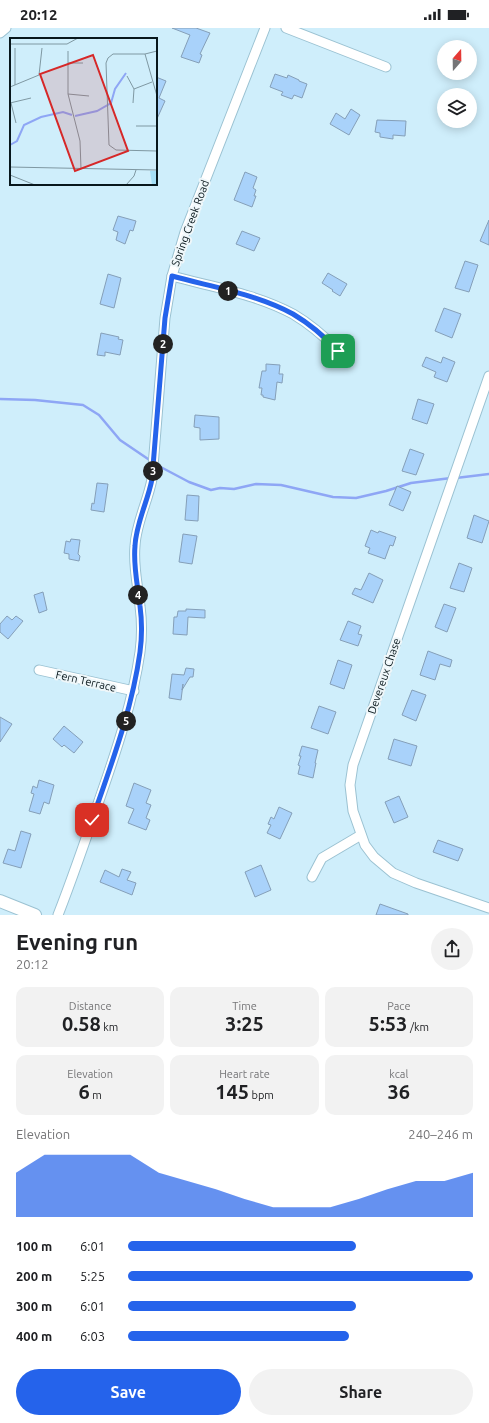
<!DOCTYPE html>
<meta charset="utf-8">
<style>
:root{--surface:#fff;--page:#f2f2f2;--text:#202124;--muted:#757577;--accent:#2563eb}
body{margin:0;font-family:Ubuntu,sans-serif;background:var(--page);color:var(--text);height:100vh;display:flex;flex-direction:column;font-size:15px;white-space:nowrap}
*{box-sizing:border-box;margin:0}
p{font-size:13px;color:var(--muted)}
.icon{flex:none;width:22px;height:22px;fill:none;stroke:currentColor;stroke-width:2;stroke-linecap:round;stroke-linejoin:round}
.map{position:relative;height:887px;overflow:hidden}
.details{display:flex;flex-direction:column;background:var(--surface);flex:1}
.details>*{flex:none}
.needle{width:26px;rotate:20deg}
.buttons{position:absolute;left:437px;top:12px;display:grid;gap:8px}
.buttons a{display:grid;place-items:center;width:40px;height:40px;border-radius:50%;background:var(--surface);box-shadow:0 2px 10px #0003;font-size:20px}
.pin{position:absolute;display:grid;place-items:center;width:34px;height:34px;color:#fff;margin:-17px;border-radius:8px;box-shadow:0 2px 6px #0006}
.km{position:absolute;width:20px;height:20px;margin:-10px;border-radius:50%;background:#222;color:#fff;font-size:11px;line-height:20px;text-align:center}
.round{display:grid;place-items:center;flex:none;width:42px;height:42px;border-radius:21px;background:var(--page)}
.overview{display:flex;align-items:center;justify-content:space-between;height:68px;padding:0 16px}
h1{font-size:22px;font-weight:700;line-height:30px}
.metrics{display:grid;grid-template-columns:repeat(3,1fr);gap:6px;height:68px;padding:4px 16px}
.metrics div{display:grid;align-content:center;border-radius:10px;background:var(--page);text-align:center}
.metrics b{font-size:20px;font-weight:700}
.metrics small{font-size:11px;font-weight:400}
.metrics p{font-size:11px}
.chart{height:112px;padding:8px 16px}
.chart p{display:flex;justify-content:space-between}
.chart svg{width:100%;height:72px;margin-top:4px;fill:var(--accent);opacity:.7}
.action{display:flex;gap:8px;margin-top:auto;padding:8px 16px}
.action a{flex:1;height:46px;border-radius:24px;background:var(--accent);color:#fff;font-size:16px;font-weight:700;line-height:46px;text-align:center}
.action a+a{background:var(--page);color:var(--text)}
ul{padding:0 16px;list-style:none;font-size:13px}
li{display:grid;grid-template-columns:64px 48px 1fr;align-items:center;height:30px}
li i{height:10px;border-radius:5px;background:var(--accent)}
.status{display:flex;justify-content:space-between;align-items:center;height:28px;padding:0 20px;background:var(--surface);direction:ltr}
.status svg{height:11px;fill:currentColor}
.map>svg:first-child{display:block}
.lines{fill:none;stroke-linecap:round;stroke-linejoin:round}
.stream{stroke:#8ea6f5;stroke-width:2.5}
.building{fill:#a9d2fa;stroke:#859fb8}
.street-casing{stroke:#9bc2d2;stroke-width:11}
.secondary-casing{stroke:#9bc2d2;stroke-width:14}
.street{stroke:#fff;stroke-width:9}
.secondary{stroke:#fff;stroke-width:12}
.route-casing{stroke:#fff;stroke-width:8}
.route{stroke:#2563eb;stroke-width:5}
.labels{text-anchor:middle;dominant-baseline:central;stroke-width:4;stroke-linejoin:round;paint-order:stroke}
.street-label{font-size:11px;fill:#08171c;stroke:#eff7fa}
.inset-river{fill:none;stroke:#8ea6f5;stroke-width:2}
.inset-road{fill:none;stroke:#7f98a2;stroke-width:1}
.view{fill:#d62828;fill-opacity:0.15;stroke:#d62828;stroke-width:2}
.inset-edge{fill:none;stroke:#08171c;stroke-width:2}
</style>
<div class="status"><b>20:12</b><svg viewBox="0 0 49 12"><path d="M0 12V9h3v3zM5 12V6h3v6zM10 12V3h3v9zM15 12V0h3v12zM26 1h20v11H26zM47 4h2v5h-2z"/></svg></div>
<div class="map">
<svg width="489" height="887" viewBox="0 0 489 887">
<rect width="100%" height="100%" fill="#cfeefb"/>
<g class="lines">
<!-- stream -->
<g class="stream">
<path d="M0 371 35 372 83 377 99 387 120 412 151 433"/>
<path d="M155 436 189 454 211 462 220 460 234 461 256 456 281 457 333 469 356 470 386 463 411 455 451 450"/>
<path d="M456 450 489 446"/>
</g>
</g>
<!-- building -->
<g class="building">
<path d="M172 0H196L210 5 200 26 202 27 199 35 181 29 190 7Z"/>
<path d="M275 46 287 50 288 47 299 52V53L307 56 302 70 294 67 292 71 281 67 283 64 270 59Z"/>
<path d="M156 49 166 53 159 70 165 73 156 93Z"/>
<path d="M351 81 360 87 349 107 330 96 336 85 345 91Z"/>
<path d="M377 92 406 93 405 108 393 107V111L380 109V105L375 104Z"/>
<path d="M245 144 257 149 253 160 256 162 254 168H256L252 179 234 172Z"/>
<path d="M118 188 136 193 133 203 130 202 125 216 116 212 118 204 113 202Z"/>
<path d="M489 192V217L480 213Z"/>
<path d="M242 203 260 210 254 223 236 216Z"/>
<path d="M465 233 478 237 469 264 455 260Z"/>
<path d="M328 245 347 256 340 268 332 263 333 262 322 255Z"/>
<path d="M108 246 121 250 114 280 100 276Z"/>
<path d="M444 280 461 286 452 310 435 303Z"/>
<path d="M101 305 119 309 118 311 123 312 120 327 105 324V328L97 327Z"/>
<path d="M426 329 441 335 443 329 455 334 447 354 434 349 436 344 422 338Z"/>
<path d="M266 336 280 337 279 346H283L282 355 277 354 275 372 263 369V367H261L262 360H259L262 343H266Z"/>
<path d="M418 371 434 376 427 396 412 391Z"/>
<path d="M195 387 219 389V411L200 412V400L194 399Z"/>
<path d="M410 421 424 426 416 447 402 443Z"/>
<path d="M97 455 108 456 104 484 91 482 92 475 94 476Z"/>
<path d="M397 458 411 464 403 483 389 477Z"/>
<path d="M187 467 199 468 198 493 185 492Z"/>
<path d="M474 487 489 493 482 515 467 510Z"/>
<path d="M371 502 378 505 379 503 396 509 393 518 390 517 385 531 368 525 370 520 365 518Z"/>
<path d="M183 506 197 508 192 536 179 534Z"/>
<path d="M71 511 80 512 78 526 80 528 79 533 69 531V526L64 525 66 513 70 514Z"/>
<path d="M459 535 472 540 464 564 450 560Z"/>
<path d="M369 545 383 552 373 575 352 566 355 560 361 562Z"/>
<path d="M43 564 47 582 39 585 34 567Z"/>
<path d="M444 576 456 580 447 604 435 599Z"/>
<path d="M186 581 205 582V590L188 589 187 607 173 606 174 589H177L178 583H186Z"/>
<path d="M7 588 12 592 16 588 23 593 8 611 0 604V596Z"/>
<path d="M348 593 361 598 358 606 362 607 358 618 340 612Z"/>
<path d="M428 623 452 632 450 639 440 636 435 652 420 647Z"/>
<path d="M338 632 352 637 344 661 330 656Z"/>
<path d="M186 640 194 641 193 649H190L182 662 183 656 181 672 169 670 172 646 184 647Z"/>
<path d="M412 662 426 667 416 693 402 687Z"/>
<path d="M319 678 336 684 328 706 311 700Z"/>
<path d="M0 689 12 696 0 714Z"/>
<path d="M64 698 83 714 74 725 64 717 62 719 53 711Z"/>
<path d="M394 711 417 718 411 738 388 731Z"/>
<path d="M302 718 318 722 315 735H316L313 750 298 746 300 738 298 737 301 728H299Z"/>
<path d="M39 752 54 757 49 776 44 774 40 786 29 783 34 766 31 765 33 758 37 760Z"/>
<path d="M134 755 151 762 146 775 151 777 146 790 150 792 146 802 128 795 134 781 126 778Z"/>
<path d="M399 768 408 789 394 795 385 774Z"/>
<path d="M279 779 292 785 280 811 267 805 271 797 268 796 271 789 274 791Z"/>
<path d="M21 803 31 806 21 840 3 835 8 821 15 823Z"/>
<path d="M438 812 463 821 458 833 433 824Z"/>
<path d="M261 837 271 862 255 869 245 844Z"/>
<path d="M122 841 131 844 127 852 136 855 132 867 100 854 105 842 119 849Z"/>
<path d="M380 876 408 886V887H376Z"/>
</g>
<g class="lines">
<!-- street casing -->
<g class="street-casing">
<g id="street">
<path d="M286 0 386 39"/>
<path d="M0 5 6 0"/>
<path d="M172 248C212 259 256 266 293 286 310 296 325 309 339 323"/>
<path d="M489 348 353 737 350 757 353 783 365 817 374 829 393 845 416 855 489 880"/>
<path d="M39 642 134 663"/>
<path d="M312 849 322 830 361 807"/>
<path d="M58 887C74 846 88 805 102 764 118 718 133 672 140 624 142 609 142 593 140 578 138 558 133 539 135 518 136 495 148 473 152 451L165 290 172 248 185 204 265 0"/>
</g>
</g>
<!-- secondary casing -->
<g class="secondary-casing">
<path id="secondary" d="M0 873 35 887"/>
</g>
<!-- street -->
<use href="#street" class="street"/>
<!-- secondary -->
<use href="#secondary" class="secondary"/>
</g>
<g class="lines">
<!-- route casing -->
<g class="route-casing">
<path id="route" d="M92 792C111 737 132 682 140 624 142 609 142 593 140 578 138 558 133 539 135 518 136 495 148 473 152 451L165 290 172 248C212 259 256 266 293 286 310 296 325 309 338 323"/>
</g>
<!-- route -->
<use href="#route" class="route"/>
</g>
<g class="labels">
<!-- street labels -->
<g class="street-label">
<text transform="translate(190 195) rotate(-70)">Spring Creek Road</text>
<text transform="translate(384 648) rotate(-71)">Devereux Chase</text>
<text transform="translate(86 653) rotate(13)">Fern Terrace</text>
</g>
</g>
<!-- overview -->
<g transform="translate(10 10)">
<rect width="147" height="147" fill="#cfeefb"/>
<path d="M140 133H147V147H142Z" fill="#a5dff6"/>
<path class="inset-river" d="M65 78 87 73 101 65 105 51 116 35M0 107 7 103 14 87 31 79 53 74 62 77"/>
<path class="inset-road" d="M0 6H57L68 0M5 10V47M58 13V56L70 103 71 131M147 13 135 16H103L98 20 96 25 99 107 106 112 147 113M135 16 147 58M58 25H73M117 38 124 51M0 49 29 37 32 10M58 56 79 58M0 65 21 60M1 65 6 85M123 65 124 51 142 44M126 88H147M0 129 147 132M0 137 25 147M116 147 124 138 126 132"/>
<path class="view" d="M83 17 118 113 65 133 30 36Z"/>
<rect width="147" height="147" class="inset-edge"/>
</g>
</svg>
<div class="buttons">
<a><svg class="needle" viewBox="-14 -14 28 28"><path d="M0-13l5 13h-10z" fill="#e53935"/><path d="M0 13l5-13h-10z" fill="#757577"/></svg></a>
<a><svg class="icon" aria-label="layers" viewBox="0 0 24 24"><path d="M12 4l9 5-9 5-9-5zM3 14l9 5 9-5"/></svg></a>
</div>
<div class="pin" style="left:338px;top:323px;background:#1e9e55"><svg class="icon" aria-label="arrive" viewBox="0 0 24 24"><path d="M6 21V4h12l-3 4 3 4H6"/></svg></div>
<div class="pin" style="left:92px;top:792px;background:#d93025"><svg class="icon" aria-label="check" viewBox="0 0 24 24"><path d="M5 12l5 5 9-10"/></svg></div>
<b class="km" style="left:228px;top:263px">1</b>
<b class="km" style="left:163px;top:316px">2</b>
<b class="km" style="left:153px;top:443px">3</b>
<b class="km" style="left:138px;top:567px">4</b>
<b class="km" style="left:126px;top:693px">5</b>
</div>
<section class="details">
<div class="overview"><div><h1>Evening run</h1><p>20:12</p></div><a class="round"><svg class="icon" aria-label="share" viewBox="0 0 24 24"><path d="M12 15V3M7 8l5-5 5 5M5 13v7h14v-7"/></svg></a></div>
<div class="metrics">
<div><p>Distance</p><b>0.58<small> km</small></b></div>
<div><p>Time</p><b>3:25</b></div>
<div><p>Pace</p><b>5:53<small> /km</small></b></div>
</div>
<div class="metrics">
<div><p>Elevation</p><b>6<small> m</small></b></div>
<div><p>Heart rate</p><b>145<small> bpm</small></b></div>
<div><p>kcal</p><b>36</b></div>
</div>
<div class="chart"><p><span>Elevation</span>240–246 m</p>
<svg viewBox="0 0 160 44" preserveAspectRatio="none"><path d="M0 44V17L10 6L20 6L30 6L40 6L50 17L60 22L70 27L80 33L90 38L100 38L110 38L120 33L130 27L140 22L150 22L160 17V44z"/></svg>
</div>
<ul>
<li><b>100 m</b>6:01<i style="width:66%"></i></li>
<li><b>200 m</b>5:25<i style="width:100%"></i></li>
<li><b>300 m</b>6:01<i style="width:66%"></i></li>
<li><b>400 m</b>6:03<i style="width:64%"></i></li>
</ul>
<div class="action"><a>Save</a><a>Share</a></div>
</section>
